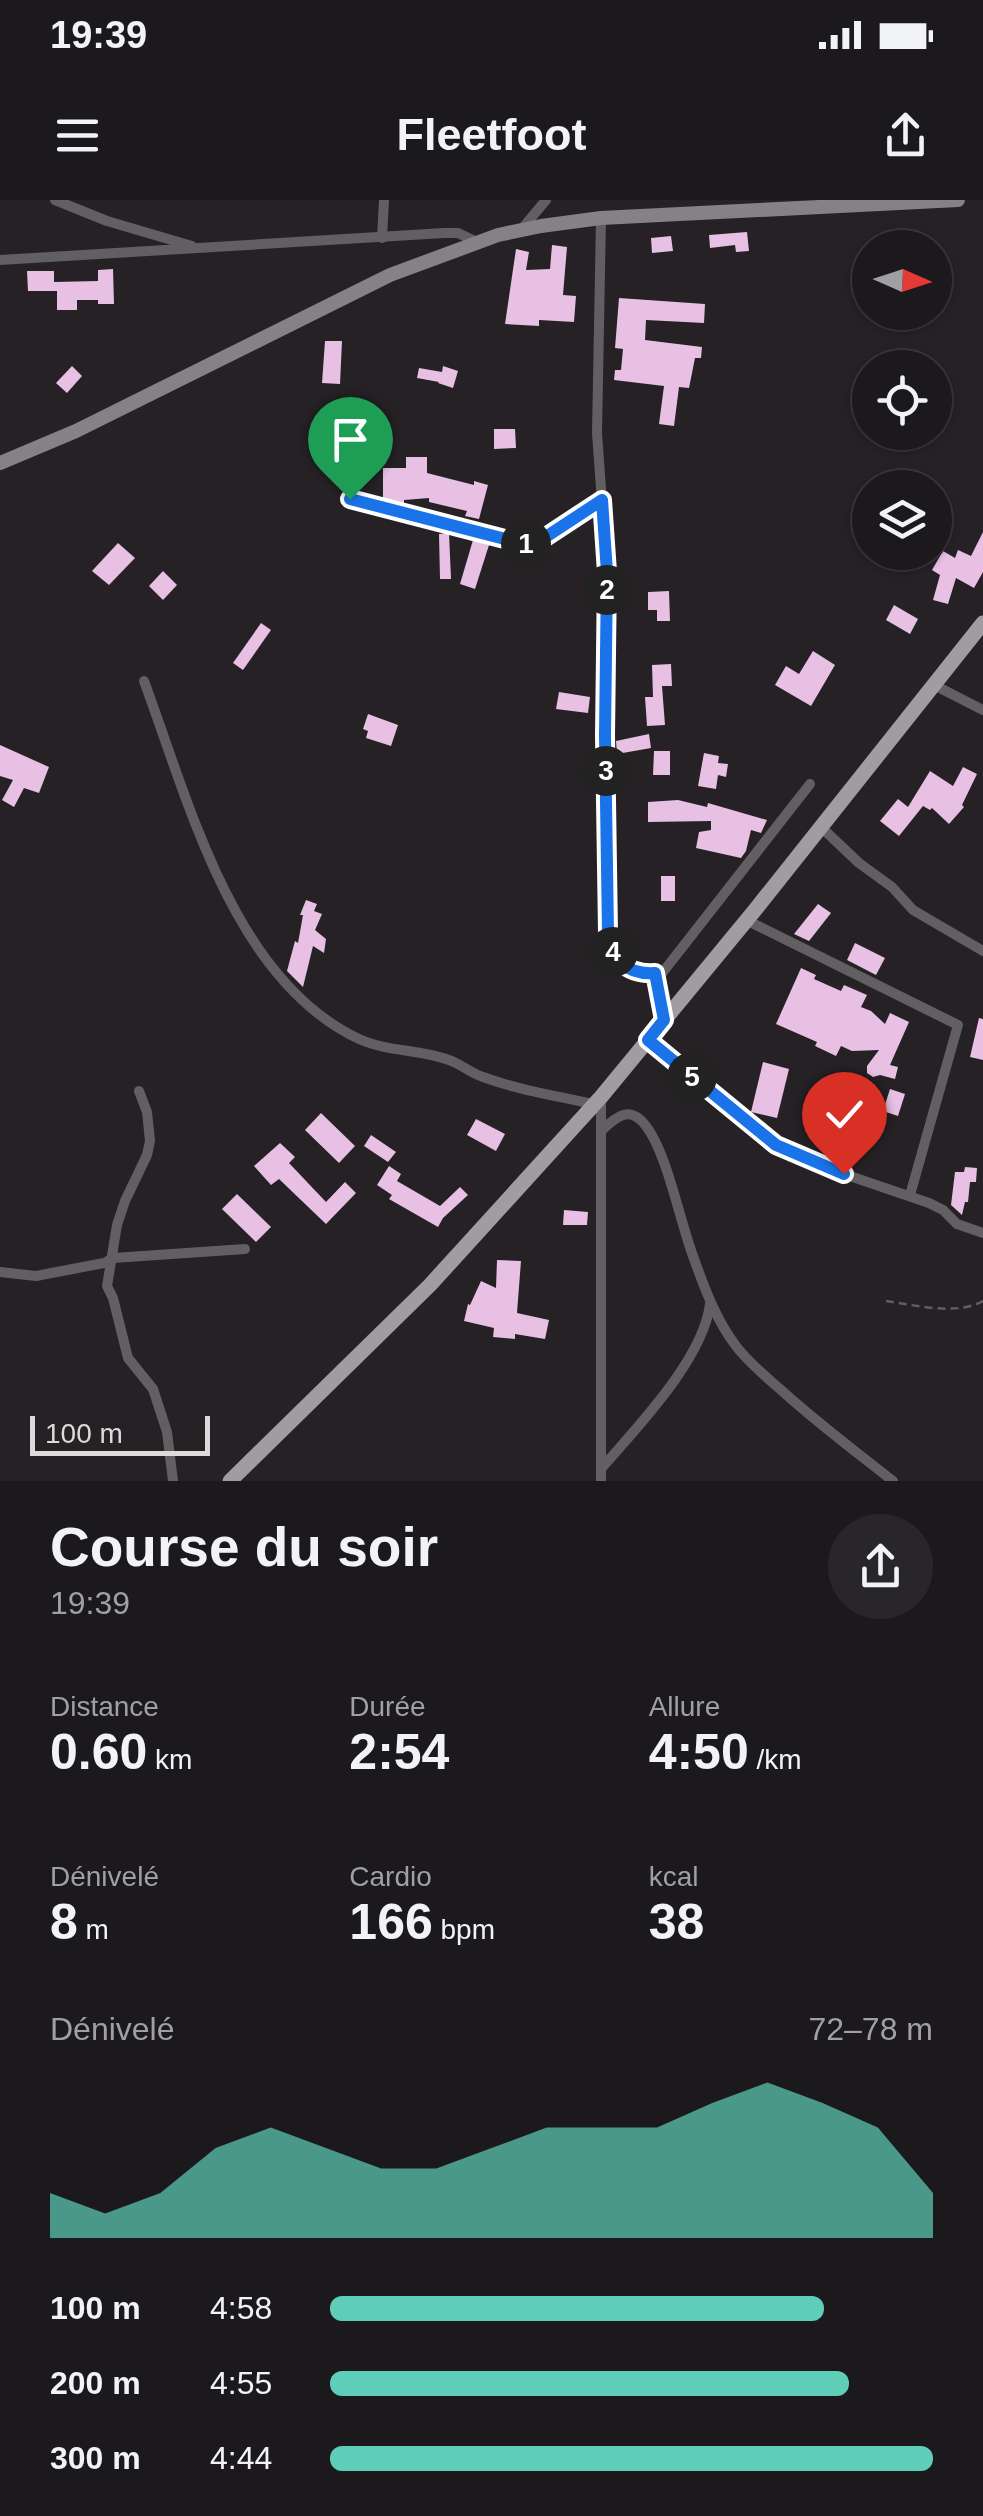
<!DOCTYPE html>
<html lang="fr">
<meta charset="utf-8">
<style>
:root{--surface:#1c191c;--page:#292629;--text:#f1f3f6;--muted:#a0a0a3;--line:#3a383b;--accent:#5eceb8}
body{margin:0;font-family:Arial,sans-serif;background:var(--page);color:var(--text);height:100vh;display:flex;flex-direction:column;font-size:38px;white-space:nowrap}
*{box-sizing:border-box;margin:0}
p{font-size:32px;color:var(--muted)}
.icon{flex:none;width:55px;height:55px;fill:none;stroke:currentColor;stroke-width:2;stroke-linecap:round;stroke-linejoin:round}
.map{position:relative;height:1281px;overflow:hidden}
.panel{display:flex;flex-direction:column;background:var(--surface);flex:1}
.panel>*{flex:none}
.needle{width:65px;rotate:93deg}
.tools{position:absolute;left:852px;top:30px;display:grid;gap:20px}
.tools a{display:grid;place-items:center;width:100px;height:100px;border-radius:50%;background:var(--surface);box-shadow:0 2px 8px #0004,0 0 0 2px var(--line);font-size:50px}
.scale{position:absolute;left:30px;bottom:25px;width:180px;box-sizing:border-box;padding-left:10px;border:5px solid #dddadc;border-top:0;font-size:28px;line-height:35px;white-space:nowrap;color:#dddadc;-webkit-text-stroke:8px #252125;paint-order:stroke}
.pin{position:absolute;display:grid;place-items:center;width:85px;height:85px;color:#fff;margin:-102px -42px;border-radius:50% 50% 50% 0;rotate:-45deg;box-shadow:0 0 10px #0007}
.pin .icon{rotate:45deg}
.km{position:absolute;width:50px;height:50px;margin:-25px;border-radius:50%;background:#222;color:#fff;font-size:28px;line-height:50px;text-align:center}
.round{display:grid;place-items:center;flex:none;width:105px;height:105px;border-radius:52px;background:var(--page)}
.headline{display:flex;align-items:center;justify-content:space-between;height:170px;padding:0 50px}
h1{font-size:55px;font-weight:600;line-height:75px}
.figures{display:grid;grid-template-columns:repeat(3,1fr);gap:15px;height:170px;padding:10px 50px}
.figures div{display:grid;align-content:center}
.figures b{font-size:50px;font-weight:600}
.figures small{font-size:28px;font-weight:400}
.figures p{font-size:28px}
.chart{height:280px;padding:20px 50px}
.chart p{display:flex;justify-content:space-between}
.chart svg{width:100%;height:180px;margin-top:10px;fill:var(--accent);opacity:.7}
ul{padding:0 50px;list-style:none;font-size:32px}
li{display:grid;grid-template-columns:160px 120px 1fr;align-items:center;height:75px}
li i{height:25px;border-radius:12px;background:var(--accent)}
.status{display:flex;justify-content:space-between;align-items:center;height:70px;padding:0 50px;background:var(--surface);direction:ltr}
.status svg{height:28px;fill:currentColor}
header{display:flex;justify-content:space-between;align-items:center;height:130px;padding:0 50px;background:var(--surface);font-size:45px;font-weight:600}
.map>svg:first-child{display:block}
.building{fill:#e7c0e4}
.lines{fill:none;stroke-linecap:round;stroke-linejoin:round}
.path{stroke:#625e61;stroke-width:2.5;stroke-dasharray:8 5;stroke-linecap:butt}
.street{stroke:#615f61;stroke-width:10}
.secondary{stroke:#858285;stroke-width:14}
.primary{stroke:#a09ca0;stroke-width:15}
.route-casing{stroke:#fff;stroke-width:20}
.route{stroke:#1a73e8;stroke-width:12}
</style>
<div class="status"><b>19:39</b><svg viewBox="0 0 49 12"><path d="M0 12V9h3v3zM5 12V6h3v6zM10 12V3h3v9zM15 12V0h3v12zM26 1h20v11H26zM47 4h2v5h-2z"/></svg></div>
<header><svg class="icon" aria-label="menu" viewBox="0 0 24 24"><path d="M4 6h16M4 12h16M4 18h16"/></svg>Fleetfoot<svg class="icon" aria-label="share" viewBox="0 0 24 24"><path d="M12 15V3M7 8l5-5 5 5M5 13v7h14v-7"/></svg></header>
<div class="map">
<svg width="983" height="1281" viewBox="0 0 983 1281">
<rect width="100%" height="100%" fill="#252125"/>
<!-- building -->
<g class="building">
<path d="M747 32 749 51 736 52 735 45 710 48 709 35Z"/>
<path d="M671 36 673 51 652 53 651 38Z"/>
<path d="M552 45 567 47 563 95 576 96 574 122 539 120V126L505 124 516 49 529 52 526 70 550 69Z"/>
<path d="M113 69 114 104H98V100H77V110H57V91H28L27 71H54V82L98 81V70Z"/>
<path d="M619 98 705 104 704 123 646 120 645 140 702 147 701 158H695L689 188 679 187 674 226 659 224 664 186 614 180 615 170H621L623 149 615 148Z"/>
<path d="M325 141H342L340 184 322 183Z"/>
<path d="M72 166 82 176 67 193 56 183Z"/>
<path d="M443 166 458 171 453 188 438 183 439 182 417 178 419 168 442 172Z"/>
<path d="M345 224 356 229 340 262 330 257Z"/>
<path d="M494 229H515L516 248 494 249Z"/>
<path d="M406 257H427V273L474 285V281L488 285 479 319 465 316 467 311 429 302V298L404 300V303H401L383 298V268H406Z"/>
<path d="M983 332V372L974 388 956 378 948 404 933 400 940 375 932 370 943 351 955 358 958 350 971 356Z"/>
<path d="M449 333 451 379H440L439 334Z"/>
<path d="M473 340 489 345 475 389 460 384Z"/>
<path d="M118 343 135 358 109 385 92 371Z"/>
<path d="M163 371 177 385 163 400 149 386Z"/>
<path d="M669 391 670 421H657V410H648V392Z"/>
<path d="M894 405 918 419 910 434 886 420Z"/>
<path d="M261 423 271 430 243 470 233 463Z"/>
<path d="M813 451 835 465 811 506 775 485 786 466 799 474Z"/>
<path d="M671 464 672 486H662L665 525 647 526 645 497H653L652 465Z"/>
<path d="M559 492 590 497 588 513 556 509Z"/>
<path d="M368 514 398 525 391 546 366 538 368 531 363 529Z"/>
<path d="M649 534 651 548 617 554 616 541Z"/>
<path d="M0 545 49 567 39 593 24 588 14 607 2 600 13 580 0 576Z"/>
<path d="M654 551H670V575H653Z"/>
<path d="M704 553 719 556 718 563 728 564 726 577 718 575 716 589 698 586Z"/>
<path d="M963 567 977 574 962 605 964 607 949 624 932 608 930 610 923 606 899 636 880 621 898 599 908 607 930 571 953 586Z"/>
<path d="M678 600 707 607 708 603 767 620 761 633 751 630 746 651 741 658 696 648 699 632 711 630V621L648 622V602Z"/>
<rect x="661" y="676" width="14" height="25"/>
<path d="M306 700 317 704 314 711 322 714 315 730 326 739 324 753 313 746 303 787 287 771 295 741 298 743 303 715H300Z"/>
<path d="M818 704 831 713 809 741 794 734Z"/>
<path d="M855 743 885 758 876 775 847 760Z"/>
<path d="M801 768 816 775 814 779 841 791 844 785 867 795 861 807 871 811 885 824 890 813 909 822 890 865 898 867 895 879 880 875 873 877 867 873V866L879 850 852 851 841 846 836 856 815 846 817 842 776 824Z"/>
<path d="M979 818 983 819V860L970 857Z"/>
<path d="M763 862 789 869 777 918 751 912Z"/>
<path d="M890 889 905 894 898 916 883 911Z"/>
<path d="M321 913 355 946 339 963 305 930Z"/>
<path d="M476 919 505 934 496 951 467 935Z"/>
<path d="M371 935 396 952 388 962 364 946Z"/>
<path d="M280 943 295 957 289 963 326 1002 345 982 356 993 326 1024 279 979 271 985 254 966Z"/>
<path d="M389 966 401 974 397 981 440 1006 460 987 468 995 443 1018 438 1027 389 999 392 995 377 985Z"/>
<path d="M965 967 977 968 976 982H970L968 1002H965L962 1015 951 1005 955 972H964Z"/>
<path d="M237 994 271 1027 256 1042 222 1009Z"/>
<path d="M564 1010 588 1012 587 1025H563Z"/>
<path d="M497 1060 521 1061 517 1113 549 1120 545 1139 515 1134V1139L493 1137 494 1128 464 1121 468 1104 470 1105 481 1081 496 1088Z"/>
</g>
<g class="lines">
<!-- path -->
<path class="path" d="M886 1101C915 1105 956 1116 983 1101"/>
<!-- street -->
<g class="street">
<path d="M55 0 107 21 192 46"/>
<path d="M601 18 597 233 607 372 605 535 608 731C614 764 630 776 663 772L810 584"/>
<path d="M521 30 546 0"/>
<path d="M382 38 384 0"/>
<path d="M0 60 444 33H458L477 42"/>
<path d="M351 299 532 345 602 300"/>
<path d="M144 481C189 602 233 780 359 839 388 852 420 849 449 860 461 864 470 873 483 877 518 890 557 896 594 904"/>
<path d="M934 485 983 510"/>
<path d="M821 627 859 663 892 687 913 710 983 751"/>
<path d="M746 720 958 825 910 995"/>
<path d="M655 773 664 820"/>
<path d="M648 840 776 945 844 974 929 1003 943 1010 957 1024 983 1033"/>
<path d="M139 891 147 912 150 941 147 955 125 1001 117 1025 107 1086 113 1098 128 1158 153 1189 167 1232 173 1281"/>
<path d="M602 930C617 916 630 905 646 926 667 953 680 1022 693 1056 704 1087 716 1120 736 1146 748 1162 765 1176 780 1189 816 1222 855 1251 893 1281"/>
<path d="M0 1072 36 1076 104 1063 113 1058 245 1049"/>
<path d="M601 1269C636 1228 703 1160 710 1104"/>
<path d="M601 1281V898"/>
</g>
<!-- secondary -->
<path class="secondary" d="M0 263 76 231 390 75 498 35 541 26 601 18 958 0"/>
<!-- primary -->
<path class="primary" d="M230 1281 430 1085 601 897 755 710 983 423"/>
</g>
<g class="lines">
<!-- route casing -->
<g class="route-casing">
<path id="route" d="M350 299 532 346 602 300 607 372 605 535 608 732C613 759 625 775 655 773L664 820 648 840 776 945 844 974"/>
</g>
<!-- route -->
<use href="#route" class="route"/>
</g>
</svg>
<div class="tools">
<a><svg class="needle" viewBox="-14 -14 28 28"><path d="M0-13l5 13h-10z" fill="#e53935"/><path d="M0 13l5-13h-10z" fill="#a0a0a3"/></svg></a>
<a><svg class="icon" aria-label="locate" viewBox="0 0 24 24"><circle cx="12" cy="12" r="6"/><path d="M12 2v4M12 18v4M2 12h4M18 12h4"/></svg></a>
<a><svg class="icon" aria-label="layers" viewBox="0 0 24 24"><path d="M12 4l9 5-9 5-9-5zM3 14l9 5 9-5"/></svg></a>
</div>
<div class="scale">100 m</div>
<div class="pin" style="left:350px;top:299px;background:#1e9e55"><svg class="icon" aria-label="arrive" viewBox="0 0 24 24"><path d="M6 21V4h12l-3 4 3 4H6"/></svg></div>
<div class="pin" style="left:844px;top:974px;background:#d93025"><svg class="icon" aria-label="check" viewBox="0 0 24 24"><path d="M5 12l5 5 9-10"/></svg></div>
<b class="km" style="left:526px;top:344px">1</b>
<b class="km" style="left:607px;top:390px">2</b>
<b class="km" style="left:606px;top:571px">3</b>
<b class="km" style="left:613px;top:752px">4</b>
<b class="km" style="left:692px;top:877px">5</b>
</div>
<section class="panel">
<div class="headline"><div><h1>Course du soir</h1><p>19:39</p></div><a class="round"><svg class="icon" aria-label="share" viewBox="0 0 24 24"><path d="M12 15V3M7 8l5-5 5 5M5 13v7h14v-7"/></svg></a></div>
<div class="figures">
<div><p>Distance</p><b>0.60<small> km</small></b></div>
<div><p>Durée</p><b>2:54</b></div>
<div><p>Allure</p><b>4:50<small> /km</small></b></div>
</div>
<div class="figures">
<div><p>Dénivelé</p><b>8<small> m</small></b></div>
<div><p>Cardio</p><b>166<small> bpm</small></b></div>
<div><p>kcal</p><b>38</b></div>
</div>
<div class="chart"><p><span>Dénivelé</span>72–78 m</p>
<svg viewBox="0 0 160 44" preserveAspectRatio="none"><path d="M0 44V33L10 38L20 33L30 22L40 17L50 22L60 27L70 27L80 22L90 17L100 17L110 17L120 11L130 6L140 11L150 17L160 33V44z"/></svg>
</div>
<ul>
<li><b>100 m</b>4:58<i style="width:82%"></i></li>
<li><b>200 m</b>4:55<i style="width:86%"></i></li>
<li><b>300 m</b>4:44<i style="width:100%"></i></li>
</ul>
</section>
